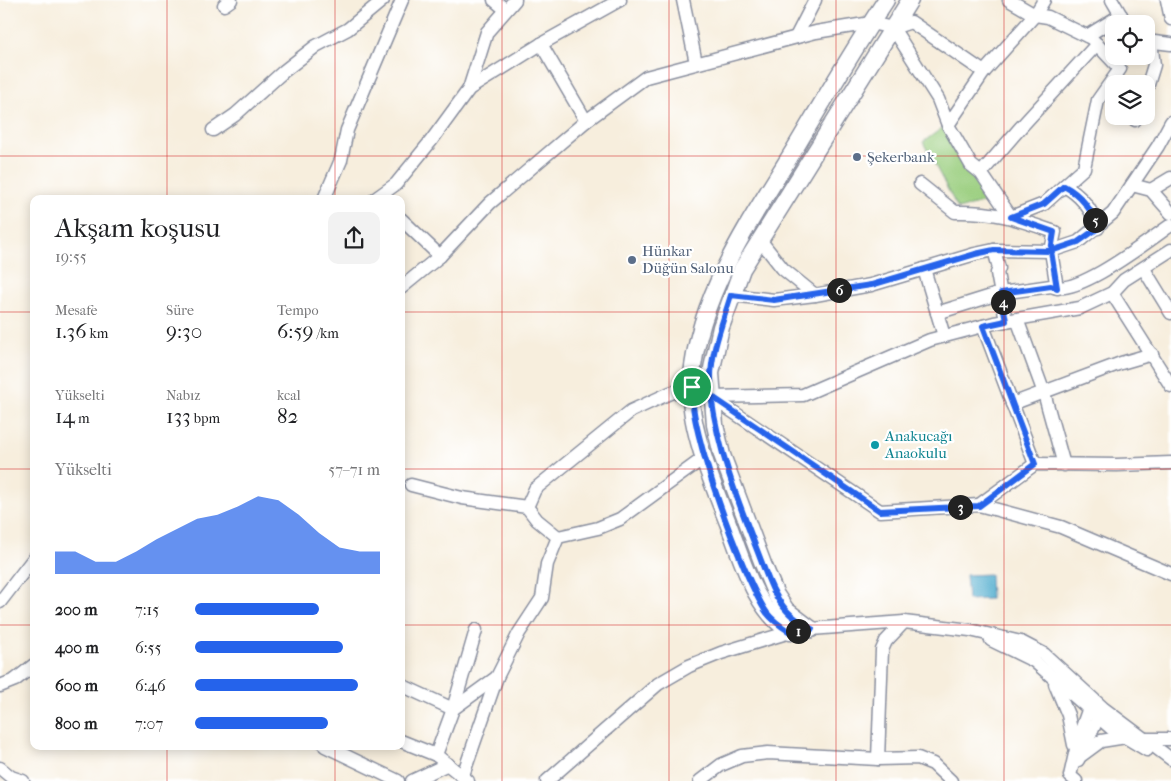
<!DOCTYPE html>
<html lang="tr">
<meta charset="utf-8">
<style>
:root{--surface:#fff;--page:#f2f2f2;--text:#202124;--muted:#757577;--accent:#2563eb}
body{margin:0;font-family:"IM FELL French Canon",serif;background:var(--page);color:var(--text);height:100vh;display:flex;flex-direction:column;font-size:19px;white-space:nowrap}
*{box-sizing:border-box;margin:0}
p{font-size:16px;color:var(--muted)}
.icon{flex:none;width:28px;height:28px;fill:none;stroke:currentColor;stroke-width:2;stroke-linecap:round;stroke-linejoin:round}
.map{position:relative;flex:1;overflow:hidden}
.sheet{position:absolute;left:30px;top:195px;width:375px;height:555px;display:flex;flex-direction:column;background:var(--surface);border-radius:10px;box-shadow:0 2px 12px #0003}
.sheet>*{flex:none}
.tools{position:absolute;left:1105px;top:15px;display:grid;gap:10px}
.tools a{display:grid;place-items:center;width:50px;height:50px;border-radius:10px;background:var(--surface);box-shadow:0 2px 12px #0003;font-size:25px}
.pin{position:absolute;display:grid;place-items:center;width:42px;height:42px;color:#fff;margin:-21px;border:2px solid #fff;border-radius:50%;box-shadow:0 1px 5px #0007}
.km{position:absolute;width:25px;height:25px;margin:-12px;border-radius:50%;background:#222;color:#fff;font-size:14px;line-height:25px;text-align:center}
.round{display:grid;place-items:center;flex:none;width:52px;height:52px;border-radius:10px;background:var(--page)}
.head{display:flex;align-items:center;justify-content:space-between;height:85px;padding:0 25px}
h1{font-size:28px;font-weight:600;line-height:38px}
.metrics{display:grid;grid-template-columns:repeat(3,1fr);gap:8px;height:85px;padding:5px 25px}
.metrics div{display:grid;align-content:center}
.metrics b{font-size:21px;font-weight:600}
.metrics small{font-size:14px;font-weight:400}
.metrics p{font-size:14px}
.chart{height:140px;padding:10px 25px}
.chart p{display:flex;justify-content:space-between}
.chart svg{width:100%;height:90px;margin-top:5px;fill:var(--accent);opacity:.7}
ul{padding:0 25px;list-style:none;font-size:16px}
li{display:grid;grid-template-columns:80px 60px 1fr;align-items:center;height:38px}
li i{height:12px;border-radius:6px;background:var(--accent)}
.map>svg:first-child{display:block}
.green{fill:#9bcf80;stroke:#5b7f6f}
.water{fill:#4faccd;stroke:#356e96}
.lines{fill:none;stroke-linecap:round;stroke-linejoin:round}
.minor-casing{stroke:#898e9e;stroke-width:15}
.major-casing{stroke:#898e9e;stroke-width:19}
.minor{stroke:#fff;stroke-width:12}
.major{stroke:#fff;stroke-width:16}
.route-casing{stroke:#fff;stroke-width:10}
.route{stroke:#2563eb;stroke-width:6}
.grid{fill:none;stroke:#d62828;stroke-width:1;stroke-opacity:0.55}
.service-dot{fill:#5c6f8a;stroke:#fff;stroke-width:2}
.culture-dot{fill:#0f9aa8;stroke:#fff;stroke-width:2}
.labels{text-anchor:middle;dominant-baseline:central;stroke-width:4.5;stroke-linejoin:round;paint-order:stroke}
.service-label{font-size:15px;fill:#4e5e75;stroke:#fff;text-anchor:start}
.culture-label{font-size:15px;fill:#0d838f;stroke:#fff;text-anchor:start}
</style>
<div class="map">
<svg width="1171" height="781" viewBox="0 0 1171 781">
<rect width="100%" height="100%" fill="#fff"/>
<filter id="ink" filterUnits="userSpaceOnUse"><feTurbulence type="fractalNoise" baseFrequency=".02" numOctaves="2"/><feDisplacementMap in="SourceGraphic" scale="10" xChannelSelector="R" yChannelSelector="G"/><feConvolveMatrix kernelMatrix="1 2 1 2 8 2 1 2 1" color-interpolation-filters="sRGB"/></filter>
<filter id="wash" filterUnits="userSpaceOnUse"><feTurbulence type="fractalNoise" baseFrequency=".0096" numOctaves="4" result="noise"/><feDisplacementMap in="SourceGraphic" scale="20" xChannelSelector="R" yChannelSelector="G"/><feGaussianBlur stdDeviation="1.12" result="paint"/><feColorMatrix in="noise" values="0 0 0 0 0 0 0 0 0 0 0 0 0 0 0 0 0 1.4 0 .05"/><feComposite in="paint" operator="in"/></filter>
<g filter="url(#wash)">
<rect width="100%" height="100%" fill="#f7eedd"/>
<!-- green -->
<path class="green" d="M945 126 990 201 958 209 923 142Z"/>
<!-- water -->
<path class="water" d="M990 574 991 599 968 600 966 575Z"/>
</g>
<g filter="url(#ink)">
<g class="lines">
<!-- minor casing -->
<g class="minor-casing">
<g id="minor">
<path d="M494 0 506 10"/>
<path d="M683 0 696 63"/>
<path d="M1112 0 1126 24"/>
<path d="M1167 0 1171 19"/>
<path d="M224 5 231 0"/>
<path d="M893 28 938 99 948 125 971 165 981 173 1011 217 1044 204 1084 168 1098 100 1120 69 1091 38 1048 17 1035 15 1009 0"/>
<path d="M1087 36 1121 15"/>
<path d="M796 37 815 0"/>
<path d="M1146 41 1171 44"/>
<path d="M541 44 586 121"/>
<path d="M469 89 487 32 515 0"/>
<path d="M1146 91 1154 65 1151 42"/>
<path d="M1135 120 1136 116"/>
<path d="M948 125 984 72 1035 15 1044 0"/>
<path d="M213 130 235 115 284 71 316 46 348 29 383 0"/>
<path d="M981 173 1021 127 1097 44"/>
<path d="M920 184 955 212C996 211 1017 219 1055 232L1051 251 1057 288"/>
<path d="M1132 185 1151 190 1171 213"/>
<path d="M1064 186C1081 195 1092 210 1098 228"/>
<path d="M1151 190 1171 178"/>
<path d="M324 199 341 160 347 130 402 0"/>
<path d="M375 199 396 184 431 141 469 89 541 44 620 0"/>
<path d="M401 219 440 256"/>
<path d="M760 240 783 269 815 295 871 285 975 254 994 250 1051 251 1078 242 1113 213 1158 146 1171 122"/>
<path d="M994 250 999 268 997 273 1006 321"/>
<path d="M924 269 944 336"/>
<path d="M1144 269 1171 313"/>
<path d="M401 288 440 256 490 203 586 121 646 77 816 32 871 23 893 28 911 22 984 72"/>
<path d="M1112 293 1171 386"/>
<path d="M731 295 774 300 815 295"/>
<path d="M937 313 1001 293 1051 286C1076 298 1149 240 1171 225"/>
<path d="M1017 319 1044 393 1064 465"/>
<path d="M983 326 1035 464"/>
<path d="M711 397 880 511 979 505 1061 527 1171 574"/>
<path d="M711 397 803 395 930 340 994 323 1080 308 1112 293 1124 280 1171 250"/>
<path d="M1012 404 1121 363 1152 354"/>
<path d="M411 485 462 498 527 507 537 520 558 537"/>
<path d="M979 505 1035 464 1117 465 1171 463"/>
<path d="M527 507 535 489 631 411 670 393 711 382"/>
<path d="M0 602 34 558"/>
<path d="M811 629 904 622 970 630 1021 642 1044 654 1103 708 1171 759"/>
<path d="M991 640 1034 661 1112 729 1147 750"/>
<path d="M1055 684 1068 715 1074 745"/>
<path d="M401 685 453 709 497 677"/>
<path d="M0 686 15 680 34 665"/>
<path d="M1144 739H1171"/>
<path d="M401 741 436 755 468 781"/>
<path d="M325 746 398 781"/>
<path d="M436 755 453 709 476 630"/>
<path d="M1082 755 1101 741 1126 737"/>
<path d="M878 759 882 650 886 641 904 622"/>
<path d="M1078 760 1102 710"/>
<path d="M0 768 11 777 23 781"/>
<path d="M463 775 497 677 519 633 542 598 547 564 558 537 598 528 620 519 705 457"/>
<path d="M412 781 448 764"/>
<path d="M547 781 658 684 689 666 721 653 790 632"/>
<path d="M700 781 721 765 742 756 768 753 878 759 918 758 933 764 951 781"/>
<path d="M1076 781 1070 776 1079 736 1091 702"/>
</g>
</g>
<!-- major casing -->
<g class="major-casing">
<g id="major">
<path d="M811 629 790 632C754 608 743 562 728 523 714 487 690 430 691 392 693 300 751 221 797 145 826 96 855 47 886 0"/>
<path d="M811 629 786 610 776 595 763 564 722 455 715 425 711 373 721 327 742 269 910 0"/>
</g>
</g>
<!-- minor -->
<use href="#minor" class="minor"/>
<!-- major -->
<use href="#major" class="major"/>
</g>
</g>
<g class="lines" filter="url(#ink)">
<!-- route casing -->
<g class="route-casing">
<path id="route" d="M692 387C688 428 743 578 767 613 773 621 782 627 790 632L812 629C803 624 794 619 787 611 772 595 765 570 757 550 737 499 718 450 711 396L880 511 979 506 1035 464 983 326 1006 321 1001 293 1051 286 1057 288 1051 251 1054 232 1011 217 1044 204 1064 186C1081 195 1092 210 1098 228L1078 242 1051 251 994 250 975 254 871 285 774 300 731 295C723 322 710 353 711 382L692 387"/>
</g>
<!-- route -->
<use href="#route" class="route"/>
</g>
<!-- grid -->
<path class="grid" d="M167 0V199M335 0V199M502 0V781M669 0V781M836 0V781M1004 0V781M0 156H1171M0 312H34M401 312H1171M0 469H34M401 469H1171M0 625H34M401 625H1171M167 746V781M335 746V781"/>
<!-- markers -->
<g class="service-dot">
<circle cx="857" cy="157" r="5"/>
<circle cx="632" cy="260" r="5"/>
</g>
<circle class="culture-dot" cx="875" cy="445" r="5"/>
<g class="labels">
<!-- service labels -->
<g class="service-label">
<text x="867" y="157">Şekerbank</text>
<text x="642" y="251">Hünkar<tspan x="642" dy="17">Düğün Salonu</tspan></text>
</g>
<!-- culture labels -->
<g class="culture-label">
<text x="885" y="436">Anakucağı<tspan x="885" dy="17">Anaokulu</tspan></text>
</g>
</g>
</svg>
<div class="tools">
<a><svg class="icon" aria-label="locate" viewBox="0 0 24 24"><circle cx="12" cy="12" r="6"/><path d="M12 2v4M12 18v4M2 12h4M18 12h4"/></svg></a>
<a><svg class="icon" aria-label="layers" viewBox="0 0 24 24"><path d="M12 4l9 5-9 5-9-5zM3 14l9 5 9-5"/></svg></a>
</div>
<div class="pin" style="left:692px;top:387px;background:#1e9e55"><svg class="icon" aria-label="arrive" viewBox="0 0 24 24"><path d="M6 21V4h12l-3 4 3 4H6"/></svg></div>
<b class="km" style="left:798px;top:631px">1</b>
<b class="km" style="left:960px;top:507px">3</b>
<b class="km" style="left:1003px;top:302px">4</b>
<b class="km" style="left:1095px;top:220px">5</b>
<b class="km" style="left:839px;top:290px">6</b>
<section class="sheet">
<div class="head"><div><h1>Akşam koşusu</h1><p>19:55</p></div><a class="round"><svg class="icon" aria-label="share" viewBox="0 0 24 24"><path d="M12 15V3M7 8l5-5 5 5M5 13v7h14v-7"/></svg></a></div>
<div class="metrics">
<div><p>Mesafe</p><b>1.36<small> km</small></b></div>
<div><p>Süre</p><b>9:30</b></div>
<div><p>Tempo</p><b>6:59<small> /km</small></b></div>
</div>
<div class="metrics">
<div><p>Yükselti</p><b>14<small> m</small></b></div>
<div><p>Nabız</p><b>133<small> bpm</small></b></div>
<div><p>kcal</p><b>82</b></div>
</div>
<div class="chart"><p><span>Yükselti</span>57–71 m</p>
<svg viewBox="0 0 160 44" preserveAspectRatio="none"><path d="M0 44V33L10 33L20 38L30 38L40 33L50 27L60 22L70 17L80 15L90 11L100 6L110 8L120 15L130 24L140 31L150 33L160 33V44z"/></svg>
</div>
<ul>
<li><b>200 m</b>7:15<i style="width:67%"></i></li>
<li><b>400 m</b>6:55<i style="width:80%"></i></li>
<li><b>600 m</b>6:46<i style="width:88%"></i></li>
<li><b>800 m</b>7:07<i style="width:72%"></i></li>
</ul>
</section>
</div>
